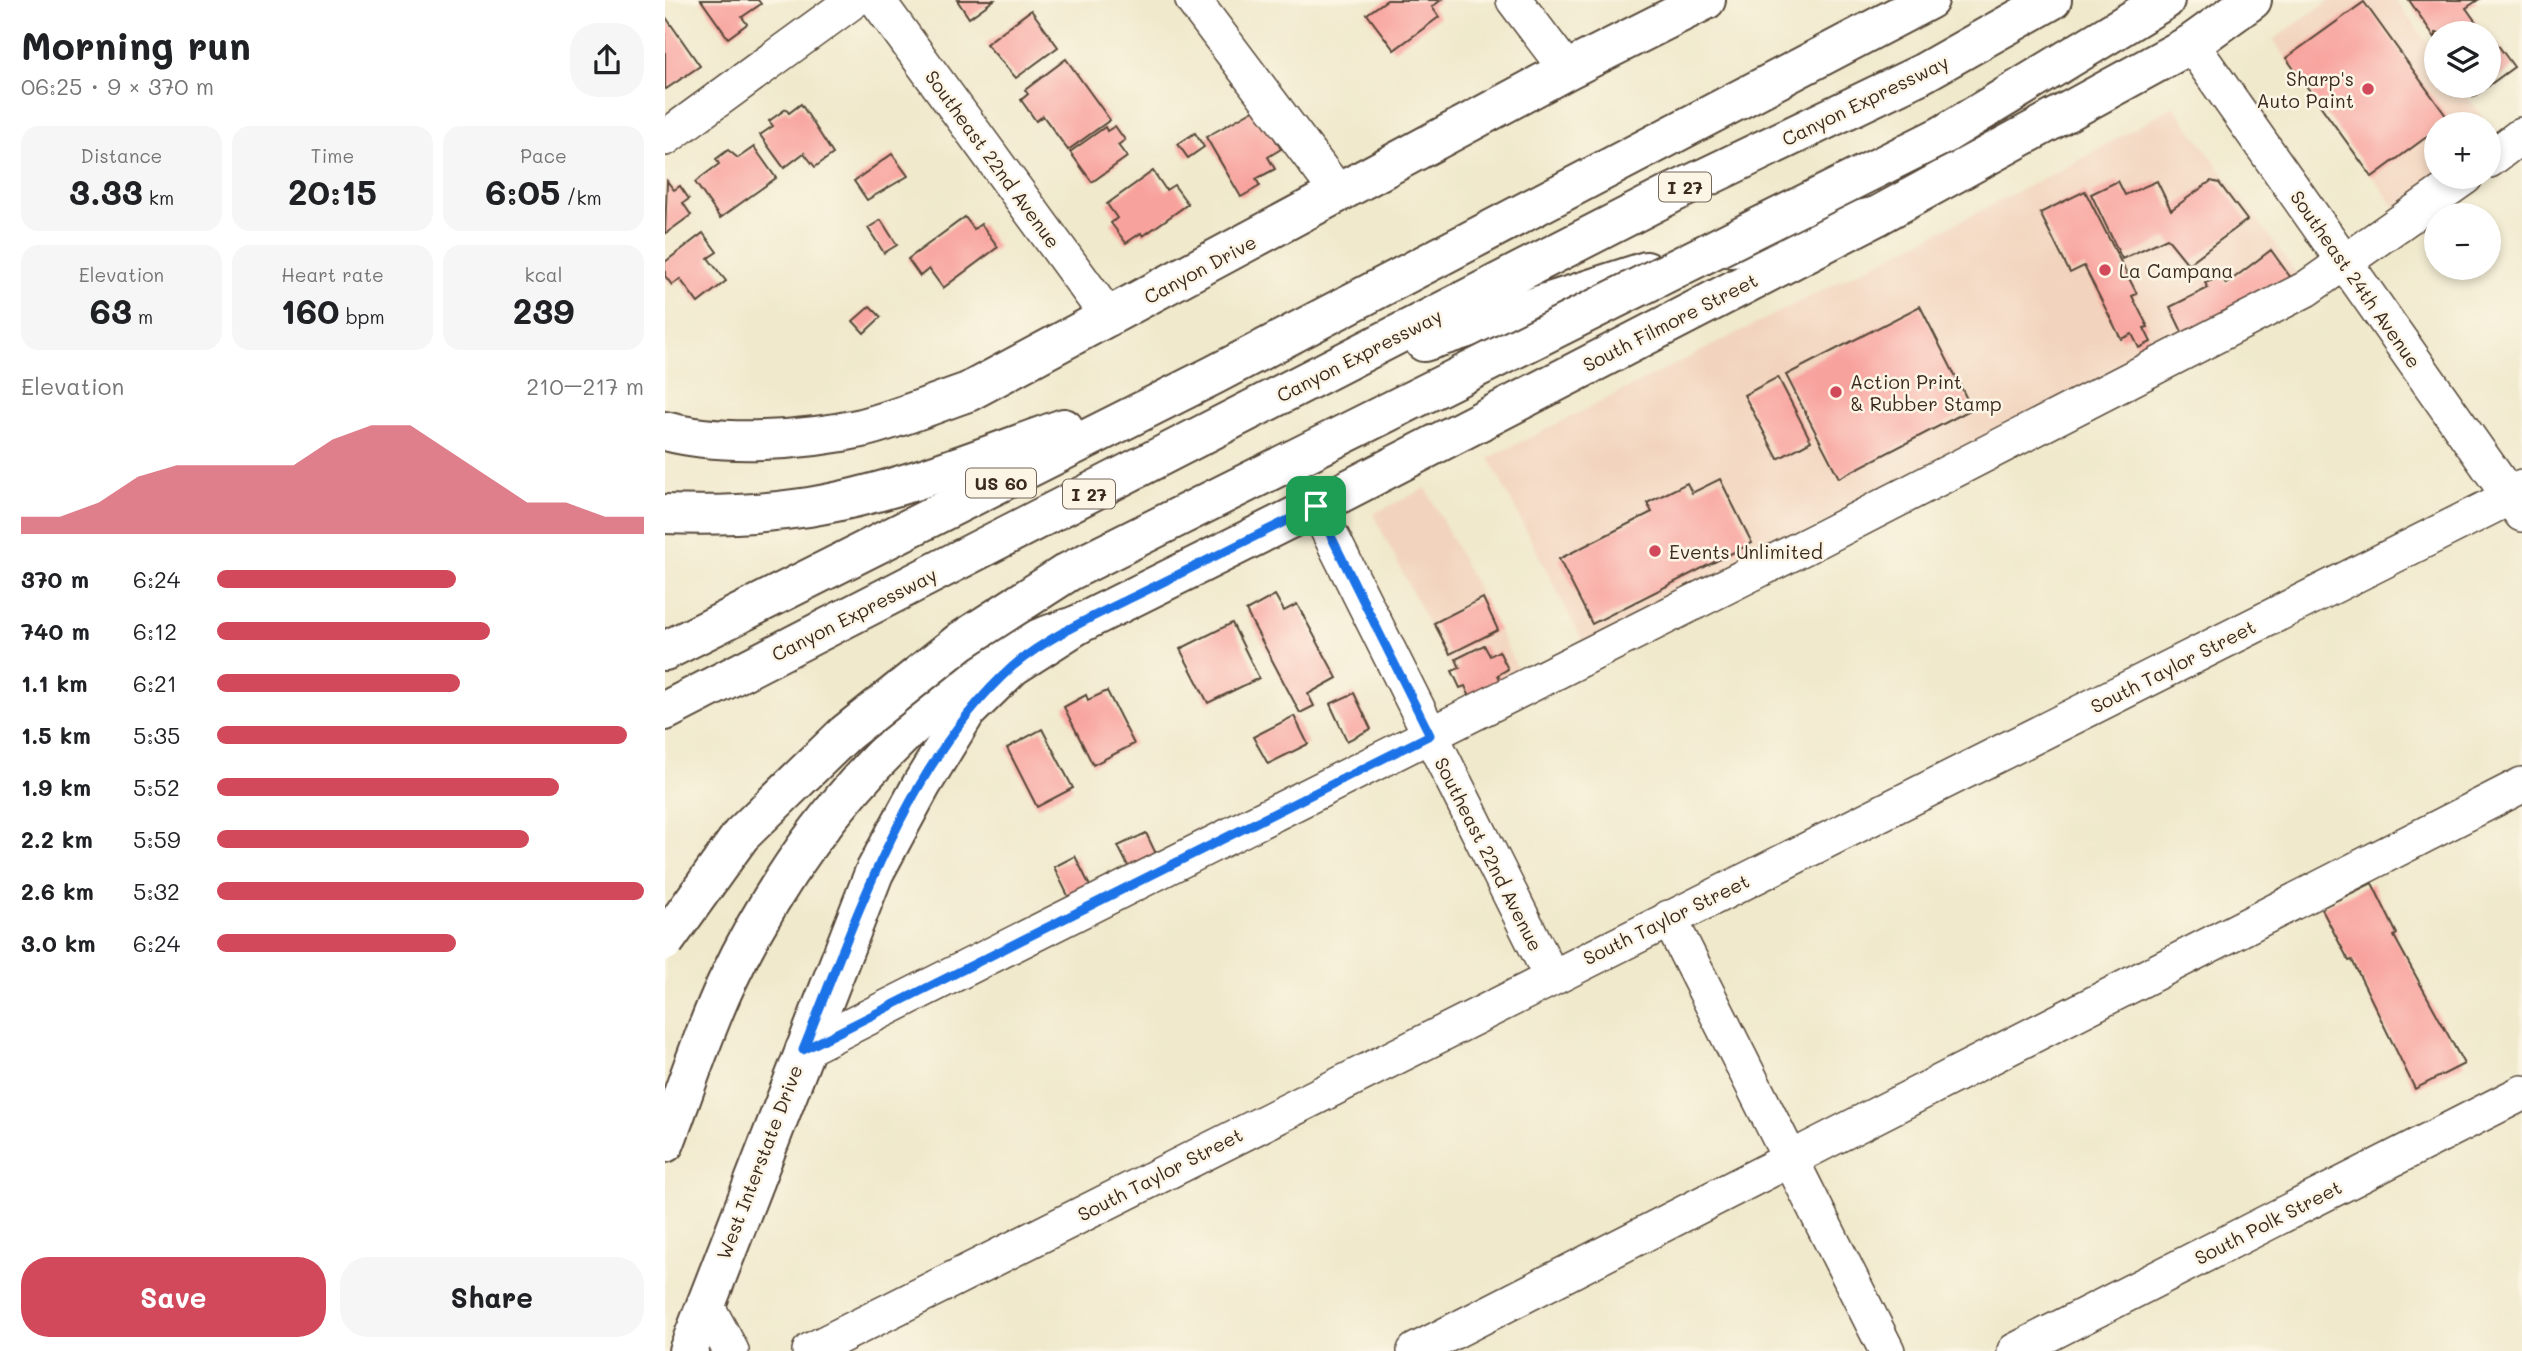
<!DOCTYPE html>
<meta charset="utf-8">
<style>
:root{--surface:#fff;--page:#f6f6f6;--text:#202124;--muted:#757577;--accent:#d1495b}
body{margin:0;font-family:Mali,sans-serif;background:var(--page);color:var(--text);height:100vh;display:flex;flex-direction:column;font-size:26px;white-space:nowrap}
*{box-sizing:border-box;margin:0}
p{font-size:23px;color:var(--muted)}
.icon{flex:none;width:38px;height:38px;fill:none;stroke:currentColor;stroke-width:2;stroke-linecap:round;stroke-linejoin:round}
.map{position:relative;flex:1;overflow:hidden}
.details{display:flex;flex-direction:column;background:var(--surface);width:665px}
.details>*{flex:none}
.buttons{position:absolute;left:1759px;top:21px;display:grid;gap:14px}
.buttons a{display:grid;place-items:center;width:77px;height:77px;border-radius:50%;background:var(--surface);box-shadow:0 4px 10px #0003;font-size:35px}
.pin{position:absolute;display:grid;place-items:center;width:60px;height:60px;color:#fff;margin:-30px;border-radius:14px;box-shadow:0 4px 10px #0006}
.round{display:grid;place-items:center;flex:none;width:74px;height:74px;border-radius:28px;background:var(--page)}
.summary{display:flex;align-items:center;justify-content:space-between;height:119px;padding:0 21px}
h1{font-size:38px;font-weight:700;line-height:52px}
.stats{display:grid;grid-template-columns:repeat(3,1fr);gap:10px;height:119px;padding:7px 21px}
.stats div{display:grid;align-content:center;border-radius:18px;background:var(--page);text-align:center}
.stats b{font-size:35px;font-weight:700}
.stats small{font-size:19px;font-weight:400}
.stats p{font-size:19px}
.chart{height:196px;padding:14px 21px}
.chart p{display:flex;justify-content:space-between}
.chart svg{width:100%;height:126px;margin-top:7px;fill:var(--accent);opacity:.7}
.action{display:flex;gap:14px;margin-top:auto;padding:14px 21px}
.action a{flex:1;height:80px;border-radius:28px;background:var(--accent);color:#fff;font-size:28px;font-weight:700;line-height:80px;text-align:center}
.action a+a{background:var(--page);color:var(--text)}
ul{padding:0 21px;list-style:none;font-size:23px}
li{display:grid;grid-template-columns:112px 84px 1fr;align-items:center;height:52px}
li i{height:18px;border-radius:9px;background:var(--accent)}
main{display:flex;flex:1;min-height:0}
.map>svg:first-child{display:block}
.built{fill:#f2d4be}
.building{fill:#f8a29d}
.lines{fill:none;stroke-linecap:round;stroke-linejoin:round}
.minor-casing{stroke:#564738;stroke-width:38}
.major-casing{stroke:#564738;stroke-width:42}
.highway-casing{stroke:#564738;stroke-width:42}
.minor{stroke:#fff;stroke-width:35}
.major{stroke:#fff;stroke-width:38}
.highway{stroke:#fff;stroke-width:38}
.highway-bridge-casing{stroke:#564738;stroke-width:42;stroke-linecap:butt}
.highway-bridge{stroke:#fff;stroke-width:38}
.route-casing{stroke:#fff;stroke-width:14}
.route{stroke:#1a73e8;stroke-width:9}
.poi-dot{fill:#d1495b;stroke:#fcf5e5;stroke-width:2.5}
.labels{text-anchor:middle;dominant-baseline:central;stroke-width:5;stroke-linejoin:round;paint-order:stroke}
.shield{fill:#fcf5e5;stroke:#75675a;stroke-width:2}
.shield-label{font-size:18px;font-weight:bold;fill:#3b2a1e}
.poi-label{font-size:19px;fill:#3b2a1e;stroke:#fcf5e5;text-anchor:start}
.street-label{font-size:19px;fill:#3b2a1e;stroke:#fcf5e5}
</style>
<main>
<section class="details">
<div class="summary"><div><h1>Morning run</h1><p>06:25 · 9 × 370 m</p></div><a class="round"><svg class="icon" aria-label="share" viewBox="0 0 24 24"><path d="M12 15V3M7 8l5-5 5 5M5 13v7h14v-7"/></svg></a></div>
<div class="stats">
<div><p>Distance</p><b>3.33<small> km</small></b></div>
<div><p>Time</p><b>20:15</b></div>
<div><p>Pace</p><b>6:05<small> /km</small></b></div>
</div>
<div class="stats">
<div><p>Elevation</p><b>63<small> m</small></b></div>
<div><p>Heart rate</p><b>160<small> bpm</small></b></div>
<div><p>kcal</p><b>239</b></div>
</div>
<div class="chart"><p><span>Elevation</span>210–217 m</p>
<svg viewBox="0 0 160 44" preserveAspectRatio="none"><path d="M0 44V38L10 38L20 33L30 24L40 20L50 20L60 20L70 20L80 11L90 6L100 6L110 15L120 24L130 33L140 33L150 38L160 38V44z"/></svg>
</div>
<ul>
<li><b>370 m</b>6:24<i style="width:56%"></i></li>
<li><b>740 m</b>6:12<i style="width:64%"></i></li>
<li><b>1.1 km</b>6:21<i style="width:57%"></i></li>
<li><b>1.5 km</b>5:35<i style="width:96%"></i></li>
<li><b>1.9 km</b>5:52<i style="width:80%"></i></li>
<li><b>2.2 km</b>5:59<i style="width:73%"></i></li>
<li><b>2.6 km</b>5:32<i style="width:100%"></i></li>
<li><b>3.0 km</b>6:24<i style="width:56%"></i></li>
</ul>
<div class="action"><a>Save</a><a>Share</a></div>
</section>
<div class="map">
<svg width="1857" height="1351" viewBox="0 0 1857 1351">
<rect width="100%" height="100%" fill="#fcf5e5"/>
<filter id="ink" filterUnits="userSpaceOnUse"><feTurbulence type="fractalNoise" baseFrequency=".0143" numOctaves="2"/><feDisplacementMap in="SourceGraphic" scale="14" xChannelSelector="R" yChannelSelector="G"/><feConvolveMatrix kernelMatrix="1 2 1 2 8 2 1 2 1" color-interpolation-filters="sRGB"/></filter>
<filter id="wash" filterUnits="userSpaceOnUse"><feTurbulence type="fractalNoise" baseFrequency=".00686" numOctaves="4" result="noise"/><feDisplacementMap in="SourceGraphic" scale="28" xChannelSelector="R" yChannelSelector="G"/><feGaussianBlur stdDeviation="1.57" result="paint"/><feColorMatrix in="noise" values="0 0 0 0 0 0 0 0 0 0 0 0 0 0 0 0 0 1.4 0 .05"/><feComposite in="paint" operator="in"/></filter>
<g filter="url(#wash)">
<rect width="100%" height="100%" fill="#f0e9cc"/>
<!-- built -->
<g class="built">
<path d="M1665 0H1730L1771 54V86H1794L1823 124H1771V177L1732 210 1608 40Z"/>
<path d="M1509 106 1637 281 919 644 824 458 1275 231 1407 164Z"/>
<path d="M761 488 856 675 802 701 708 514Z"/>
</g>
<g id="blocks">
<!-- building -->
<g class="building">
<path d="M36 0H93L96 4 77 17 82 24 63 38Z"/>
<path d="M292 0H329L304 18Z"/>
<path d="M722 0H776L767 7 774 17 729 50 702 14Z"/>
<path d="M1744 0H1813L1801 8 1813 25 1802 33H1771V39Z"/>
<path d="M1699 2 1784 120 1771 124V130L1707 177 1621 58Z"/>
<path d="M366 10 393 47 351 78 321 44Z"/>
<path d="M0 16 35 66 1 89 0 87Z"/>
<path d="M1824 33 1849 67 1808 97 1800 86H1824Z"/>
<path d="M401 59 445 120 403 150 378 116 371 121 356 100 363 94 360 90Z"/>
<path d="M136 104 168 154 150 167 139 153 119 168 95 135 108 126 104 121 121 109 124 113Z"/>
<path d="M592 108 616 149 603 157 610 169 591 179 595 186 576 197 541 137Z"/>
<path d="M450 126 460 140 453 145 462 157 427 182 405 152 440 127 442 131Z"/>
<path d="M530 133 539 147 523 158 513 144Z"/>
<path d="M89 147 111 178 55 218 30 182 54 164 51 159 63 150 73 158Z"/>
<path d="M227 154 243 176 202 200 189 181Z"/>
<path d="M488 171 501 190 509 185 523 204 478 236 476 233 461 243 446 223 452 218 442 204Z"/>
<path d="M2 181 9 190 15 186 24 199 18 203 26 215 0 234Z"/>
<path d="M1453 181 1460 195 1492 181 1506 210 1546 181 1554 183 1582 220 1523 264 1502 238 1457 259 1426 194Z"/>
<path d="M1420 191 1472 294 1467 296 1483 327 1479 328 1486 342 1474 348 1467 334 1456 339 1419 266 1405 273 1375 213Z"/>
<path d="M300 217 309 229 316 224 333 247 278 288 264 269 255 276 243 259Z"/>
<path d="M216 220 232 245 219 253 203 228Z"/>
<path d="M38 233 52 252 43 258 61 281 33 303 15 279 7 285 0 276V262Z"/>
<path d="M1606 250 1626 278 1522 342 1505 307 1543 288 1540 283 1557 276 1561 284Z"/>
<path d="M205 306 216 317 199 333 188 321Z"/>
<path d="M1255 306 1307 409 1174 478 1121 375Z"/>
<path d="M1113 377 1146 441 1113 459 1079 395Z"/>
<path d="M1055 479 1087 543 927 624 894 559 987 512 982 503 1022 483 1027 493Z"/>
<path d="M610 595 619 611 632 604 672 678 643 694 649 706 635 713 581 611Z"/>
<path d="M818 598 833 630 785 654 769 623Z"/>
<path d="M567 623 594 678 543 703 515 649Z"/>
<path d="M819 645 825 656 834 651 843 669 833 675 837 684 806 699 800 686 795 688 787 671 795 668 791 659Z"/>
<path d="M442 691 469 744 428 765 399 707 421 695 423 700Z"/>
<path d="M689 693 706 729 682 741 665 704Z"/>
<path d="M629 716 643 744 603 764 588 737Z"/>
<path d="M377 729 408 788 372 807 342 748Z"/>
<path d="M481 833 493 858 466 872 453 846Z"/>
<path d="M410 856 427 890 405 900 389 867Z"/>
<path d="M1707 883 1732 934 1729 936 1799 1064 1750 1089 1687 960 1684 961 1656 908Z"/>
</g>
</g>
</g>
<g filter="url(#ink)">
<use href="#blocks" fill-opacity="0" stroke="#564738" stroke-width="2"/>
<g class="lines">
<!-- minor casing -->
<g class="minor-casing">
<g id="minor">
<path d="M212 0 444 318"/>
<path d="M528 0 674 194"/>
<path d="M849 0 902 70"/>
<path d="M1526 44 1857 514"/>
<path d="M0 138 189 0"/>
<path d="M1824 160 1857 135"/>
<path d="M651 506 886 976"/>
<path d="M1004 918 1222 1351"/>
<path d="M138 1050 1155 539 1641 289 1800 177"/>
<path d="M40 1303 66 1351"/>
<path d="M145 1351 1845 497 1857 488"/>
<path d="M750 1351 1857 785"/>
<path d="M1350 1351 1857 1093"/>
</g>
</g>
<!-- major casing -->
<g class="major-casing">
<g id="major">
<path d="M0 431C57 446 139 441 197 428 233 419 268 404 303 392L902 70 1041 0"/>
<path d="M23 1351 209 873 257 784 301 712 348 666 412 625 651 506 1212 216 1526 44 1587 0"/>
</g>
</g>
<!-- highway casing -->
<g class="highway-casing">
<g id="highway">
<path d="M1278 135 1500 0"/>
<path d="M1067 248 1212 216"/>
<path d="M759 342 981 271"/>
<path d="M0 514C47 516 97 514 144 507 231 493 316 457 399 428"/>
<path d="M0 651 549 375 1264 0"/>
<path d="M0 711 1008 193 1256 74 1387 0"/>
<path d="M0 1143C20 1091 37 1035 61 984 110 879 175 790 262 713 290 688 319 664 352 648 371 638 392 632 412 625"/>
</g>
</g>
<!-- minor -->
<use href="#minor" class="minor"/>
<!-- major -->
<use href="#major" class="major"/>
<!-- highway -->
<use href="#highway" class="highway"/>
<!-- highway-bridge casing -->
<g class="highway-bridge-casing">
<path id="highway-bridge" d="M0 941 76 835 180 734 296 641 403 572 1278 135"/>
</g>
<!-- highway-bridge -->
<use href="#highway-bridge" class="highway-bridge"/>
</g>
</g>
<g class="lines" filter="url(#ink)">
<!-- route casing -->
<g class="route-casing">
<path id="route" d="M651 506 765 735 138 1050C189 924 243 760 347 667 382 637 429 616 470 596 530 566 591 536 651 506Z"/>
</g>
<!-- route -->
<use href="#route" class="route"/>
</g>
<!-- markers -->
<g class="poi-dot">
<circle cx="1703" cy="89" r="7"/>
<circle cx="1440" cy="270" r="7"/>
<circle cx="1171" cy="392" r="7"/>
<circle cx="990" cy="551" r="7"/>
</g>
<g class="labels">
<!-- shield labels -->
<g class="shield">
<rect x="994" y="172.5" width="52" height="29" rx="5"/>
<rect x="301" y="468.5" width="70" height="29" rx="5"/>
<rect x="398" y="479.5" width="52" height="29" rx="5"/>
</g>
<g class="shield-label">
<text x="1020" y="187">I 27</text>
<text x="336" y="483">US 60</text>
<text x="424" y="494">I 27</text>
</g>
<!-- poi labels -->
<g class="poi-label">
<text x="1689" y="78" text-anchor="end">Sharp's<tspan x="1689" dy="22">Auto Paint</tspan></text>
<text x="1454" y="270">La Campana</text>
<text x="1185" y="381">Action Print<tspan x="1185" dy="22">&amp; Rubber Stamp</tspan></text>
<text x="1004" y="551">Events Unlimited</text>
</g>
<!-- street labels -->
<g class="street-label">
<text transform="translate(1200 100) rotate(-26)">Canyon Expressway</text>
<text transform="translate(328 159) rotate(54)">Southeast 22nd Avenue</text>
<text transform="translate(535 269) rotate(-28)">Canyon Drive</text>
<text transform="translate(1691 279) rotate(55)">Southeast 24th Avenue</text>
<text transform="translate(1005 322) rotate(-27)">South Filmore Street</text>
<text transform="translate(694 355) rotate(-27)">Canyon Expressway</text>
<text transform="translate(189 614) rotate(-27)">Canyon Expressway</text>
<text transform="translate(1508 666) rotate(-27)">South Taylor Street</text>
<text transform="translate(824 854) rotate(63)">Southeast 22nd Avenue</text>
<text transform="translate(1001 919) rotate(-26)">South Taylor Street</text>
<text transform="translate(94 1162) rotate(-69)">West Interstate Drive</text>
<text transform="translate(495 1174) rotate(-27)">South Taylor Street</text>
<text transform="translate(1603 1222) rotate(-27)">South Polk Street</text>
</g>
</g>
</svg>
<div class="buttons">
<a><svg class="icon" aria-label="layers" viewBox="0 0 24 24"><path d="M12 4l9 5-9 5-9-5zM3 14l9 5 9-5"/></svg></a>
<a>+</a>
<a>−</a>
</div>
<div class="pin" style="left:651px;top:506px;background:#1e9e55"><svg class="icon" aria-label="arrive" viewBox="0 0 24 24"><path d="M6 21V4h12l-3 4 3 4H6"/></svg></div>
</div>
</main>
